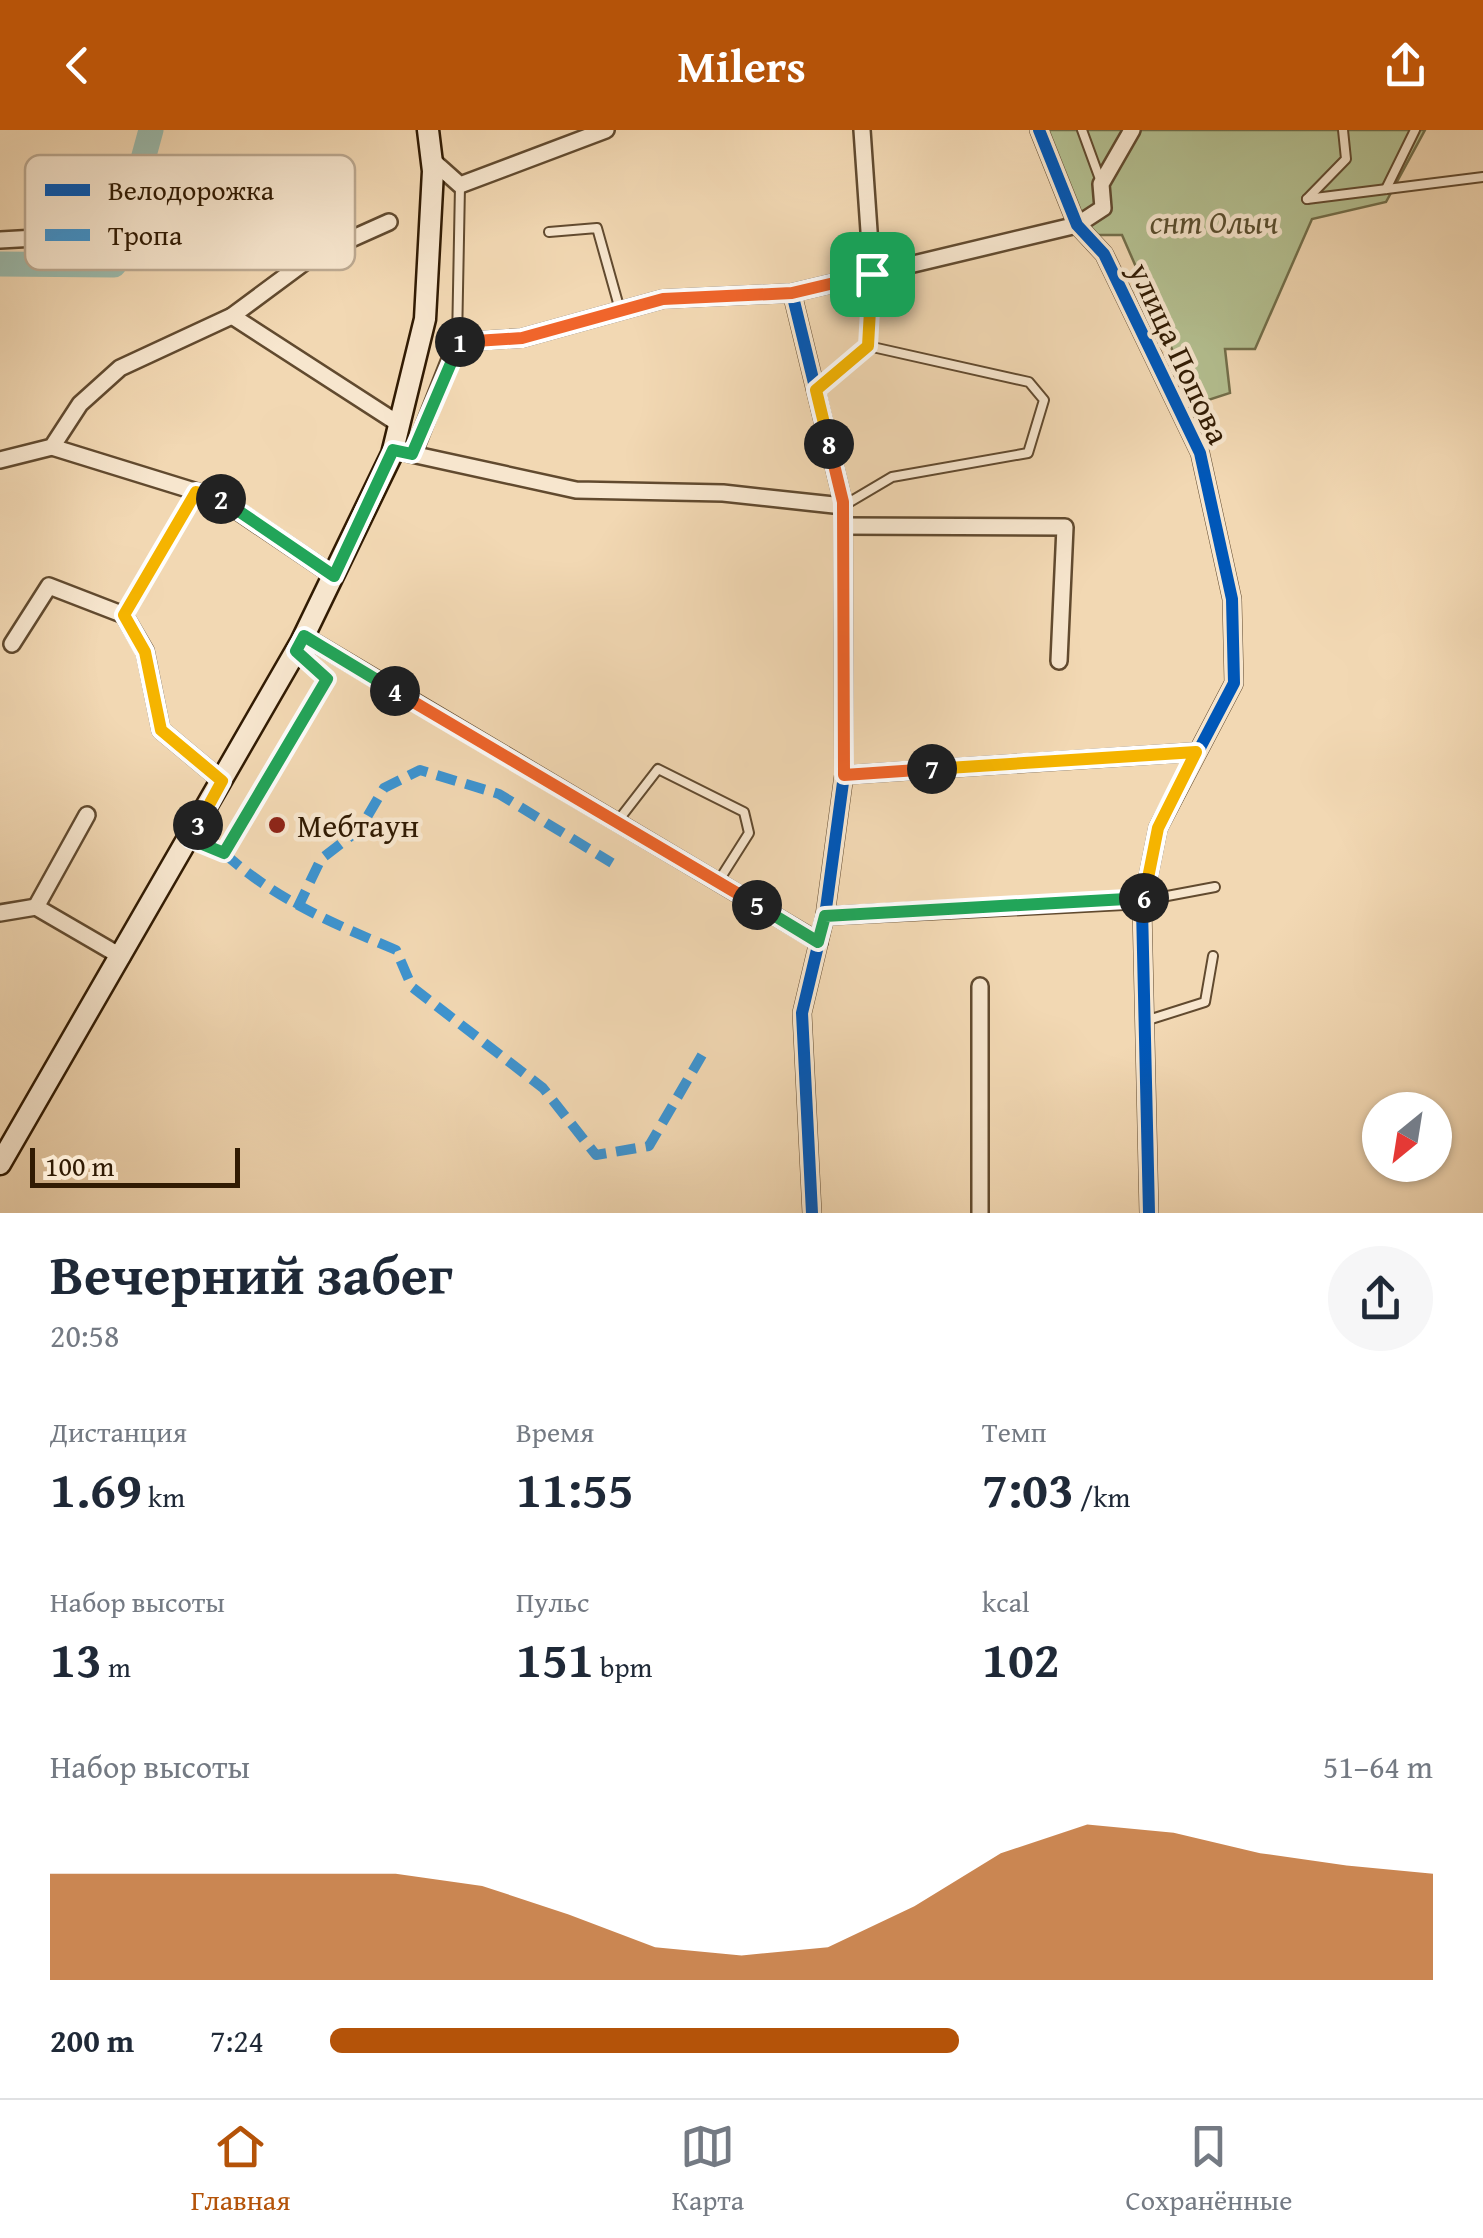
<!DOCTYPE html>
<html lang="ru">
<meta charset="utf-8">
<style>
:root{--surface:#fff;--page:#f6f6f7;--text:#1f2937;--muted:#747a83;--line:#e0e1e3;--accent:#b45309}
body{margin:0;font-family:"Gentium Book Plus",serif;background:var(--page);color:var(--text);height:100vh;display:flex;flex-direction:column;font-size:38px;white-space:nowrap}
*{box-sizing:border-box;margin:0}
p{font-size:32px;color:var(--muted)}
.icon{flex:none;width:55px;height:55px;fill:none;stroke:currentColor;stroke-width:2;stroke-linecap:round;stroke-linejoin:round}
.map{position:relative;height:1083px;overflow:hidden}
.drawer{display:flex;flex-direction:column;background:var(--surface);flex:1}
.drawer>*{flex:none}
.needle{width:65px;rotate:210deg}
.controls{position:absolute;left:1362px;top:962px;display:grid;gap:20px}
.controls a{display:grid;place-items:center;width:90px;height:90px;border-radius:50%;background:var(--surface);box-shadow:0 2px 8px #0004;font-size:50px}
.scale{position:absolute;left:30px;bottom:25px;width:210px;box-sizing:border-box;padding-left:10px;border:5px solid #311b03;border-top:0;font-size:28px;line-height:35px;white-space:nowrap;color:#311b03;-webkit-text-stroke:8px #f7e6ce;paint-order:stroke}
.pin{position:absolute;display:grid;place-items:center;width:85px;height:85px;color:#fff;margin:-42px;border-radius:20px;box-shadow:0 5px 15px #0006}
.km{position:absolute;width:50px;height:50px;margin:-25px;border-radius:50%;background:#222;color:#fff;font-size:28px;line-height:50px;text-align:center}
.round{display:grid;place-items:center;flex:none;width:105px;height:105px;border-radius:52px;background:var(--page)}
.overview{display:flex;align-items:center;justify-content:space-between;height:170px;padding:0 50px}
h1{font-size:55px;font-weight:700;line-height:75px}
.figures{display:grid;grid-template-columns:repeat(3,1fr);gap:15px;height:170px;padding:10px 50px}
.figures div{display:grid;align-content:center}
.figures b{font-size:50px;font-weight:700}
.figures small{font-size:28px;font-weight:400}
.figures p{font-size:28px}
.chart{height:280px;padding:20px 50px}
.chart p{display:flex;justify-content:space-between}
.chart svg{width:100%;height:180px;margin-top:10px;fill:var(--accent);opacity:.7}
ul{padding:0 50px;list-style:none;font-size:32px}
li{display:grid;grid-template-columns:160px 120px 1fr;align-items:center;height:75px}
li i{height:25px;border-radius:12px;background:var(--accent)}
header{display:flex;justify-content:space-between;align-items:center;height:130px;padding:0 50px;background:var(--accent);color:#fff;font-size:45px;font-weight:700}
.tabs{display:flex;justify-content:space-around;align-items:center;height:140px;border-top:2px solid var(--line);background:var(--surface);font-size:28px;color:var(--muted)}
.tabs a{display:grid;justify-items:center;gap:5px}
.tabs .on{color:var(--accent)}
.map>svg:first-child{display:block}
.green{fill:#b4c091;stroke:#726e4a;stroke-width:2.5}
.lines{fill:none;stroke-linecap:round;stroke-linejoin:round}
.river{stroke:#9bbaac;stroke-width:25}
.service-casing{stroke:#614a2f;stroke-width:12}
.minor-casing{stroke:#614a2f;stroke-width:20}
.secondary-casing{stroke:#311b03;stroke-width:25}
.service{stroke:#f7e6ce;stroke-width:8}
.minor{stroke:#f7e6ce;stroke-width:15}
.secondary{stroke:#f7e6ce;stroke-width:20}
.quiet{stroke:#3d94d1;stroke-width:10;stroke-dasharray:20 10;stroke-linecap:butt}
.cycleway-casing{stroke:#f7e6ce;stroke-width:19}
.cycleway{stroke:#0057b8;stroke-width:12}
.split-1-casing{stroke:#fff;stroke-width:20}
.split-2-casing{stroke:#fff;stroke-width:20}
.split-3-casing{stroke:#fff;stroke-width:20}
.split-4-casing{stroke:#fff;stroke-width:20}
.split-5-casing{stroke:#fff;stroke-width:20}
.split-6-casing{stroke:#fff;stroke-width:20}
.split-7-casing{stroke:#fff;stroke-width:20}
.split-8-casing{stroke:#fff;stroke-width:20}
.split-9-casing{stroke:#fff;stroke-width:20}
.split-1{stroke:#f0652b;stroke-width:12}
.split-2{stroke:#22a559;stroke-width:12}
.split-3{stroke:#f5b400;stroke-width:12}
.split-4{stroke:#22a559;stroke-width:12}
.split-5{stroke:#f0652b;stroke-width:12}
.split-6{stroke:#22a559;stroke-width:12}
.split-7{stroke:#f5b400;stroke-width:12}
.split-8{stroke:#f0652b;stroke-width:12}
.split-9{stroke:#f5b400;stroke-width:12}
.poi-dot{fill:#8f2418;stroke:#f7e6ce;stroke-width:4}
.labels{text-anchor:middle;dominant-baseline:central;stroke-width:9;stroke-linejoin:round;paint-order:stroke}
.park-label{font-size:32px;font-style:italic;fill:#584d2e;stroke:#f7e6ce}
.street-label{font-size:32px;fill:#311b03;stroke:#f7e6ce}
.poi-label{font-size:32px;fill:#311b03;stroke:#f7e6ce;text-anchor:start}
.key{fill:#f7e6ce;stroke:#bca991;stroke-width:2.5}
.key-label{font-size:28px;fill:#311b03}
</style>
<header><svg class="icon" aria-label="back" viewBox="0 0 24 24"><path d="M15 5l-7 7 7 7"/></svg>Milers<svg class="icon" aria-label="share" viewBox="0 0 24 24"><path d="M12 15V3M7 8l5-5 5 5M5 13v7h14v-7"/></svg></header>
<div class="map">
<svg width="1483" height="1083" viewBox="0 0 1483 1083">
<rect width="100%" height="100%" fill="#f2d8b3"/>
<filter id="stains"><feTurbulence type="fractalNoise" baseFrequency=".002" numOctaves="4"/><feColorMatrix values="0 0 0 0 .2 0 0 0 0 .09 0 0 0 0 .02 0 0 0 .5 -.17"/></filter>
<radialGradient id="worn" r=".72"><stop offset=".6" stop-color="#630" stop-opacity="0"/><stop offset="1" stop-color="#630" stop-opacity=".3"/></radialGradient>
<!-- green -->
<path class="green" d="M1043 0H1425L1386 72 1312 89 1255 219H1225L1230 263 1196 274 1122 105H1080Z"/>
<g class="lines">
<!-- river -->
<path class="river" d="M0 134 114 135 151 0"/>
<!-- service casing -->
<g class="service-casing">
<g id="service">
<path d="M1082 0 1101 52"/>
<path d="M1386 59 1415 0"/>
<path d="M1307 69 1483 47"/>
<path d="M1307 69 1346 29 1343 0"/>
<path d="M549 102 597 98 620 180"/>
<path d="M457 212 460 56"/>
<path d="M868 216 872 144"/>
<path d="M817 258 868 216 1029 252 1044 270 1028 323 892 347 843 376"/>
<path d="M124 485 196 362"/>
<path d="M617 692 658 639 744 682 749 703 718 752"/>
<path d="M190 709 224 723 327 549 296 521"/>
<path d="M1146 770 1215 757"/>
<path d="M1145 891 1205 872 1213 826"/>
</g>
</g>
<!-- minor casing -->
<g class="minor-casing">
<g id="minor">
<path d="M862 0 872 144"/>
<path d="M1039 0 1077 95 1104 124 1200 323 1232 469 1234 553 1158 698 1142 778 1149 1083"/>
<path d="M432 30 460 55 606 0"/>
<path d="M0 110 36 108"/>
<path d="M792 163 843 372 844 645 825 786 802 883 812 1083"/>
<path d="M232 186 399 294"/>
<path d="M52 317 220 369 334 446"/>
<path d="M407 323 576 360 723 363 843 376"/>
<path d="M413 324 457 212 522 208 663 169 792 163 1077 95 1103 78 1101 54 1132 0"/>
<path d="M0 330 52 317 80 274 120 238 232 186 313 126 389 92"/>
<path d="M843 396 1065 397 1059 531"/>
<path d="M304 506 819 812"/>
<path d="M12 514 49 456 124 485 145 521 161 600 222 651"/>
<path d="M844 645 1195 622"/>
<path d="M36 777 87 685"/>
<path d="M0 783 36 777 122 827"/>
<path d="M825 786 1143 770"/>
<path d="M980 856V1083"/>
</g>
</g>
<!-- secondary casing -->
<g class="secondary-casing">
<path id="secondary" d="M0 1034 301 512 392 324 425 189 433 41 428 0"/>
</g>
<!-- service -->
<use href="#service" class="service"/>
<!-- minor -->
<use href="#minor" class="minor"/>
<!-- secondary -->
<use href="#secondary" class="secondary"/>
<!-- quiet -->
<g class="quiet">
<path d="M224 723C276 770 332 793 396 820L412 857 543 958 596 1025 649 1016 702 925"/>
<path d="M297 779 321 729 360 699 384 658 420 640 499 664 612 733"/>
</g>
<!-- cycleway casing -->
<g class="cycleway-casing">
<g id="cycleway">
<path d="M1039 0 1077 95 1104 124 1200 323 1232 469 1234 553 1158 698 1142 778 1149 1083"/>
<path d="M792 163 843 372 844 645 825 786 802 883 812 1083"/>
</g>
</g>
<!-- cycleway -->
<use href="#cycleway" class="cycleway"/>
</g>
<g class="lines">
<!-- split-1 casing -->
<g class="split-1-casing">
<path id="split-1" d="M460 212 522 208 663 169 792 163 872 144"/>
</g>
<!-- split-2 casing -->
<g class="split-2-casing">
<path id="split-2" d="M221 369 334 446 393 320 412 324 460 212"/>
</g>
<!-- split-3 casing -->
<g class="split-3-casing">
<path id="split-3" d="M198 695 222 651 161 600 145 522 124 485 196 362 221 369"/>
</g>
<!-- split-4 casing -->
<g class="split-4-casing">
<path id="split-4" d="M198 695 190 709 224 723 327 549 296 521 304 506 395 561"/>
</g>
<!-- split-5 casing -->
<g class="split-5-casing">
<path id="split-5" d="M395 561 757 775"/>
</g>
<!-- split-6 casing -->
<g class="split-6-casing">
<path id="split-6" d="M757 775 818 812 825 786 1144 768"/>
</g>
<!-- split-7 casing -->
<g class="split-7-casing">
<path id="split-7" d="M932 639 1196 622 1158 698 1144 768"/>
</g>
<!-- split-8 casing -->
<g class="split-8-casing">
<path id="split-8" d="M829 314 843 372 844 645 932 639"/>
</g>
<!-- split-9 casing -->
<g class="split-9-casing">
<path id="split-9" d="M829 314 816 260 868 216 872 144"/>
</g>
<!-- split-1 -->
<use href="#split-1" class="split-1"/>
<!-- split-2 -->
<use href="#split-2" class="split-2"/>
<!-- split-3 -->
<use href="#split-3" class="split-3"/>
<!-- split-4 -->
<use href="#split-4" class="split-4"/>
<!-- split-5 -->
<use href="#split-5" class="split-5"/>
<!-- split-6 -->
<use href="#split-6" class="split-6"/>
<!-- split-7 -->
<use href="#split-7" class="split-7"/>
<!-- split-8 -->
<use href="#split-8" class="split-8"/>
<!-- split-9 -->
<use href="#split-9" class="split-9"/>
</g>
<!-- markers -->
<circle class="poi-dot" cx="277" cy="695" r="10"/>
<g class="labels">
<!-- park labels -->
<g class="park-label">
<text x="1214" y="91">снт Олыч</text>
</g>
<!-- street labels -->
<g class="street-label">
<text transform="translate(1180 223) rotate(65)">улица Попова</text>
</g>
<!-- poi labels -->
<g class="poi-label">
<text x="297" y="695">Мебтаун</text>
</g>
</g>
<!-- legend -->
<rect x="25" y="25" width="330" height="115" rx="15" class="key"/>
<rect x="45" y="54" width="45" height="12" fill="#0057b8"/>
<rect x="45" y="99" width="45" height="12" fill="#3d94d1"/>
<g class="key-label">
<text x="108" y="70">Велодорожка</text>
<text x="108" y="115">Тропа</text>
</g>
<rect width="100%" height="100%" filter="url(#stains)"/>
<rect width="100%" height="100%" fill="url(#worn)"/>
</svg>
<div class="controls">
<a><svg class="needle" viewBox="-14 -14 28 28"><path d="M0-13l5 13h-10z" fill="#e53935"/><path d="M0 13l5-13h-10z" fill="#747a83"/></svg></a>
</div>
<div class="scale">100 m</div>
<div class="pin" style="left:872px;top:144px;background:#1e9e55"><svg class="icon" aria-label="arrive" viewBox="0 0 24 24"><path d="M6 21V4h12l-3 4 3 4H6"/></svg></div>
<b class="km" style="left:460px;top:212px">1</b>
<b class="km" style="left:221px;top:369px">2</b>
<b class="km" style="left:198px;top:695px">3</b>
<b class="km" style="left:395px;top:561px">4</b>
<b class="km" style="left:757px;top:775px">5</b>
<b class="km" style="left:1144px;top:768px">6</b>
<b class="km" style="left:932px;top:639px">7</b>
<b class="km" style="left:829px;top:314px">8</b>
</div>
<section class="drawer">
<div class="overview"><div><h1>Вечерний забег</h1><p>20:58</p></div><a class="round"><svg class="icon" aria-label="share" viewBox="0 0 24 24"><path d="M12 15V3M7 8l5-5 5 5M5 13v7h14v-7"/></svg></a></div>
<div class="figures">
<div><p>Дистанция</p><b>1.69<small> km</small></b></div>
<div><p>Время</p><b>11:55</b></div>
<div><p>Темп</p><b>7:03<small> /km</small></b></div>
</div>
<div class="figures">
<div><p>Набор высоты</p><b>13<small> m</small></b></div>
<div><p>Пульс</p><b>151<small> bpm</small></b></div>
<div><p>kcal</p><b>102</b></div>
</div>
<div class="chart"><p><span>Набор высоты</span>51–64 m</p>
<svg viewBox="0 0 160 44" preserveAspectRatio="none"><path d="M0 44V18L10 18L20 18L30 18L40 18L50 21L60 28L70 36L80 38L90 36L100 26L110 13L120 6L130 8L140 13L150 16L160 18V44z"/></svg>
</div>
<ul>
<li><b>200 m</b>7:24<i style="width:57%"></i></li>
</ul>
</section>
<nav class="tabs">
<a class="on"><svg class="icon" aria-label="home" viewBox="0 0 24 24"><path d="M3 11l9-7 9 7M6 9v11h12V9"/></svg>Главная</a>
<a><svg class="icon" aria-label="map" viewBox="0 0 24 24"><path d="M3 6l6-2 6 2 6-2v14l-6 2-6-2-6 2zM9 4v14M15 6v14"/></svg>Карта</a>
<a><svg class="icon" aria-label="saved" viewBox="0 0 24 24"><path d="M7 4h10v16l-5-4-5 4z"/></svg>Сохранённые</a>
</nav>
